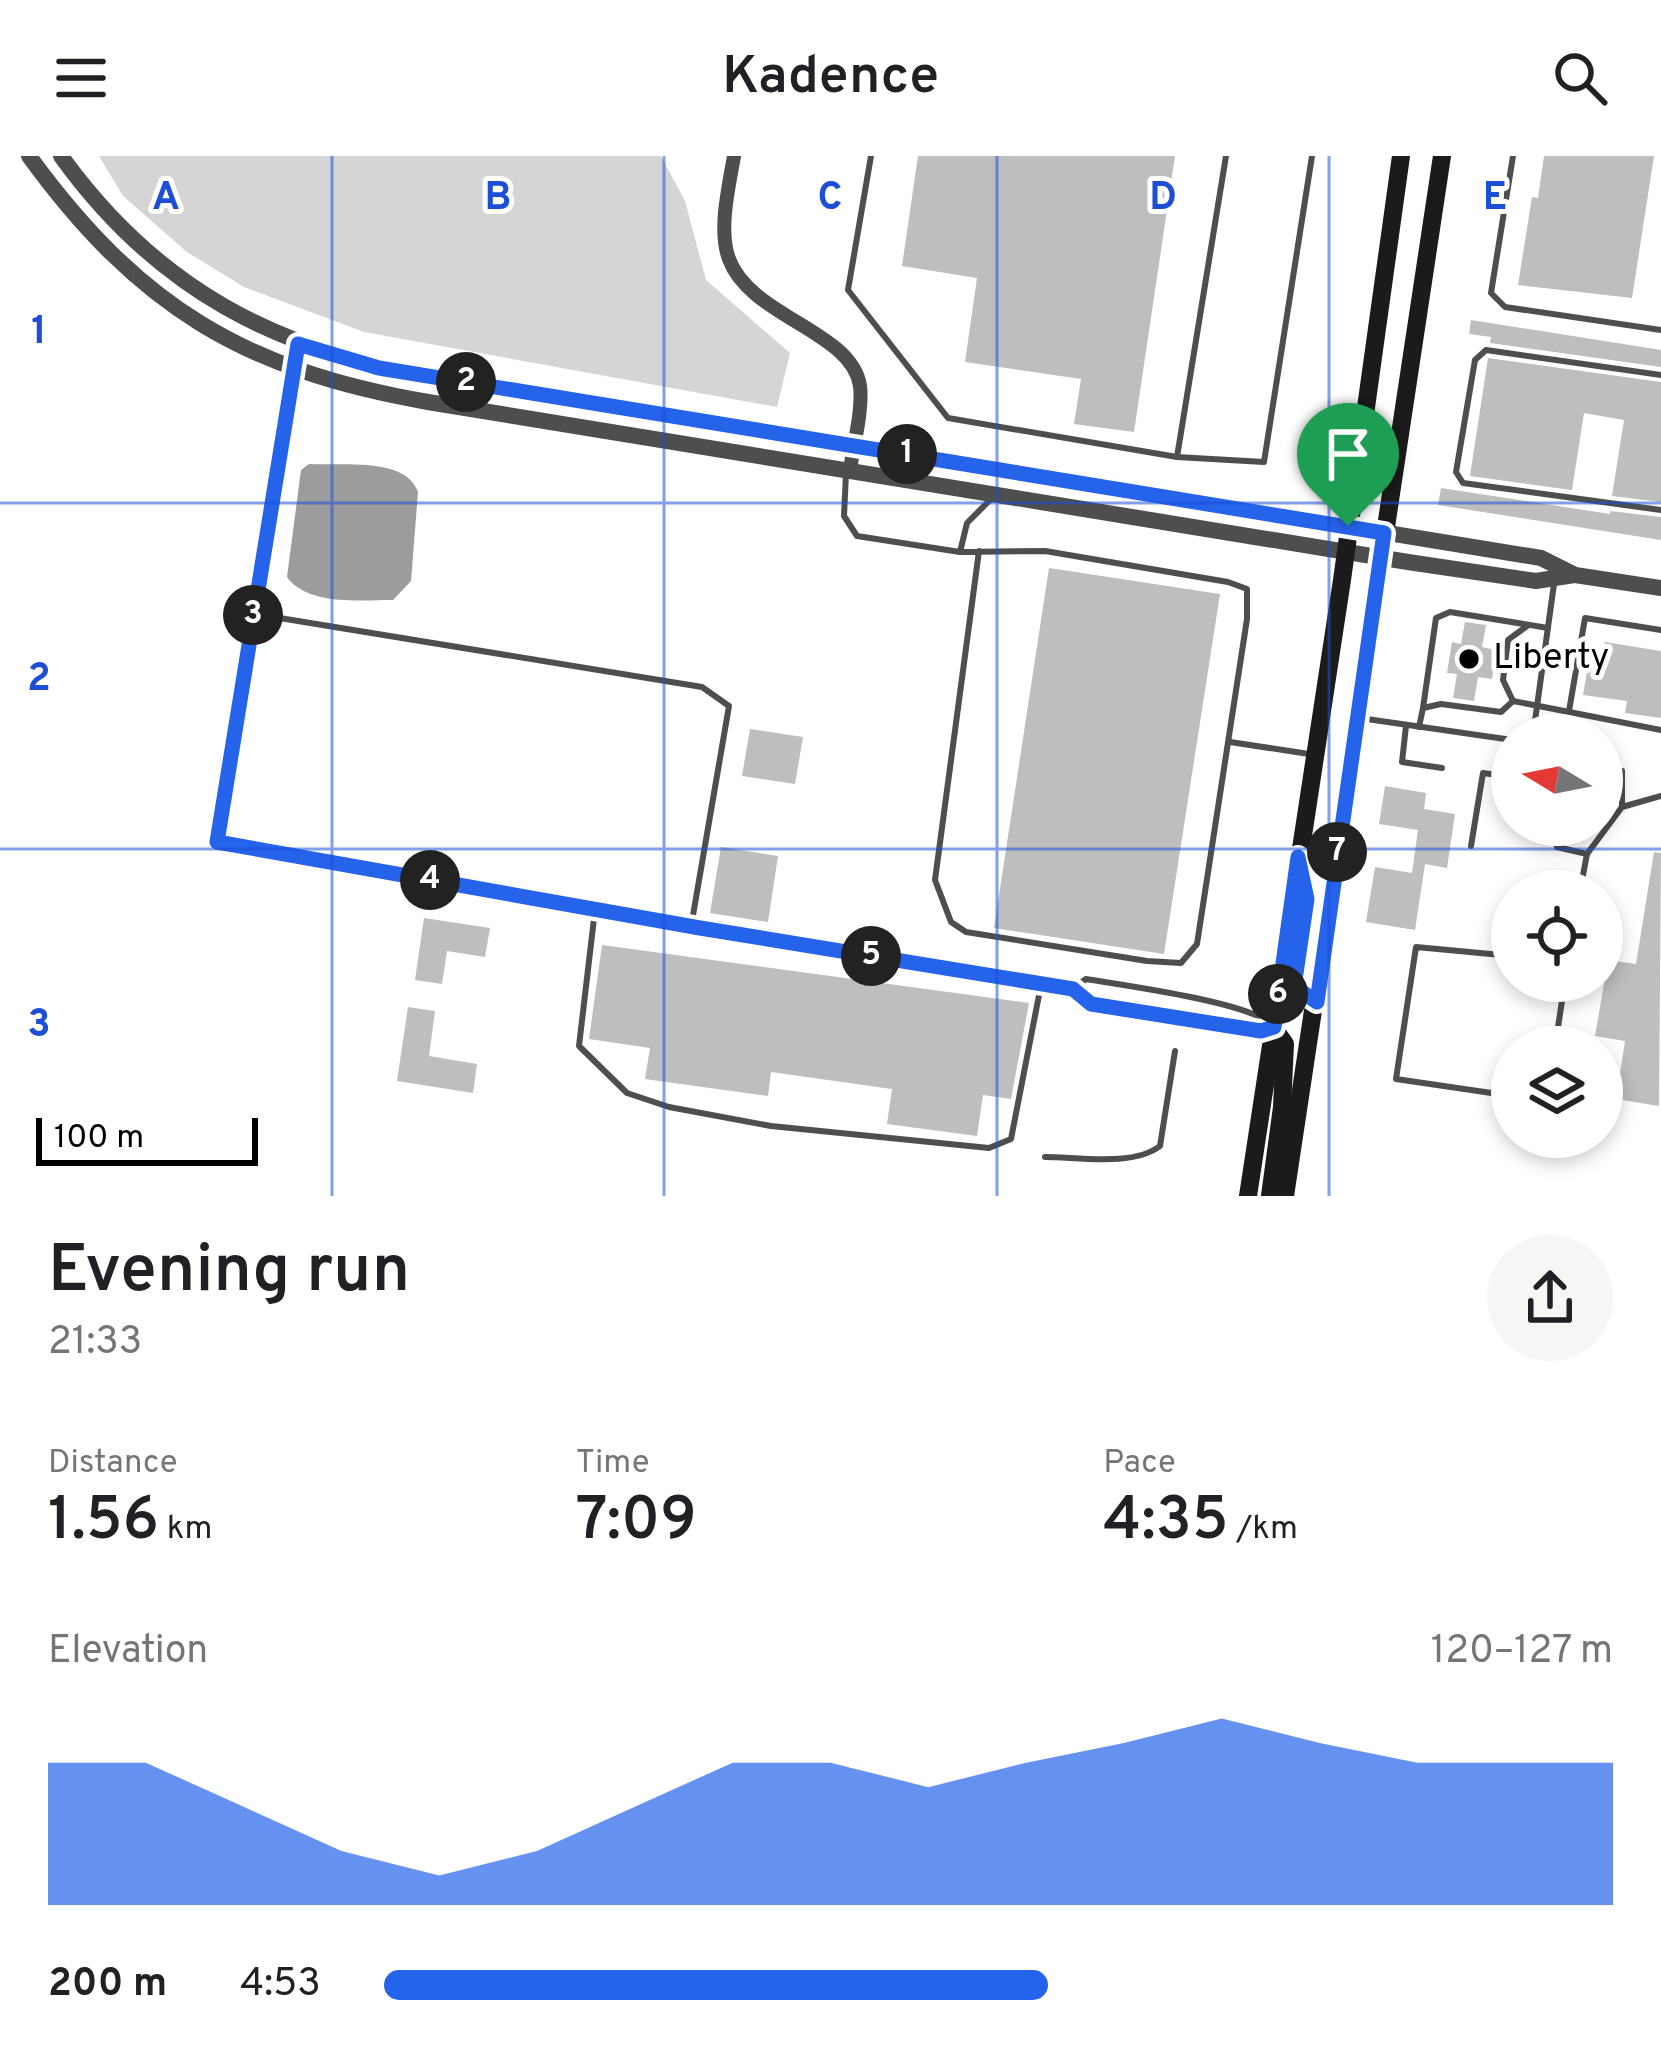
<!DOCTYPE html>
<meta charset="utf-8">
<style>
:root{--surface:#fff;--page:#f6f6f6;--text:#202124;--muted:#757577;--accent:#2563eb}
body{margin:0;font-family:Overpass,sans-serif;background:var(--page);color:var(--text);height:100vh;display:flex;flex-direction:column;font-size:45px;white-space:nowrap}
*{box-sizing:border-box;margin:0}
p{font-size:39px;color:var(--muted)}
.icon{flex:none;width:66px;height:66px;fill:none;stroke:currentColor;stroke-width:2;stroke-linecap:round;stroke-linejoin:round}
.map{position:relative;height:1040px;overflow:hidden}
.details{display:flex;flex-direction:column;background:var(--surface);flex:1}
.details>*{flex:none}
.needle{width:78px;rotate:280deg}
.buttons{position:absolute;left:1491px;top:558px;display:grid;gap:24px}
.buttons a{display:grid;place-items:center;width:132px;height:132px;border-radius:50%;background:var(--surface);box-shadow:0 6px 18px #0003;font-size:60px}
.scale{position:absolute;left:36px;bottom:30px;width:222px;box-sizing:border-box;padding-left:12px;border:6px solid #000;border-top:0;font-size:33px;line-height:42px;white-space:nowrap;color:#000;-webkit-text-stroke:9px #fff;paint-order:stroke}
.pin{position:absolute;display:grid;place-items:center;width:102px;height:102px;color:#fff;margin:-123px -51px;border-radius:50% 50% 50% 0;rotate:-45deg;box-shadow:0 0 12px #0007}
.pin .icon{rotate:45deg}
.km{position:absolute;width:60px;height:60px;margin:-30px;border-radius:50%;background:#222;color:#fff;font-size:33px;line-height:60px;text-align:center}
.round{display:grid;place-items:center;flex:none;width:126px;height:126px;border-radius:63px;background:var(--page)}
.head{display:flex;align-items:center;justify-content:space-between;height:204px;padding:0 48px}
h1{font-size:66px;font-weight:600;line-height:90px}
.figures{display:grid;grid-template-columns:repeat(3,1fr);gap:18px;height:204px;padding:12px 48px}
.figures div{display:grid;align-content:center}
.figures b{font-size:60px;font-weight:600}
.figures small{font-size:33px;font-weight:400}
.figures p{font-size:33px}
.chart{height:336px;padding:24px 48px}
.chart p{display:flex;justify-content:space-between}
.chart svg{width:100%;height:216px;margin-top:12px;fill:var(--accent);opacity:.7}
ul{padding:0 48px;list-style:none;font-size:39px}
li{display:grid;grid-template-columns:192px 144px 1fr;align-items:center;height:90px}
li i{height:30px;border-radius:15px;background:var(--accent)}
header{display:flex;justify-content:space-between;align-items:center;height:156px;padding:0 48px;background:var(--surface);font-size:54px;font-weight:600}
.map>svg:first-child{display:block}
.green{fill:#d5d5d5}
.water{fill:#9c9c9c}
.building{fill:#bebebe}
.lines{fill:none;stroke-linecap:round;stroke-linejoin:round}
.service{stroke:#4e4e4e;stroke-width:6}
.minor{stroke:#4e4e4e;stroke-width:14}
.tertiary{stroke:#4e4e4e;stroke-width:16}
.secondary{stroke:#1b1b1b;stroke-width:18}
.route-casing{stroke:#fff;stroke-width:24}
.route{stroke:#2563eb;stroke-width:15}
.grid{fill:none;stroke:#1d4ed8;stroke-width:3;stroke-opacity:0.55}
.poi-dot{fill:#000;stroke:#fff;stroke-width:4.5}
.labels{text-anchor:middle;dominant-baseline:central;stroke-width:10;stroke-linejoin:round;paint-order:stroke}
.poi-label{font-size:36px;fill:#000;stroke:#fff;text-anchor:start}
.grid-label{font-size:39px;text-anchor:middle;font-weight:bold;fill:#1d4ed8;stroke:#fff;stroke-width:10;stroke-linejoin:round;paint-order:stroke}
</style>
<header><svg class="icon" aria-label="menu" viewBox="0 0 24 24"><path d="M4 6h16M4 12h16M4 18h16"/></svg>Kadence<svg class="icon" aria-label="search" viewBox="0 0 24 24"><circle cx="10" cy="10" r="6"/><path d="M15 15l6 6"/></svg></header>
<div class="map">
<svg width="1661" height="1040" viewBox="0 0 1661 1040">
<rect width="100%" height="100%" fill="#fff"/>
<!-- green -->
<path class="green" d="M99 0H661L685 45 706 124 790 197 777 251 364 176 244 131 187 96 123 40Z"/>
<!-- water -->
<path class="water" d="M309 308C340 310 406 300 418 336L411 425 393 444C360 444 308 450 287 421L301 314Z"/>
<!-- building -->
<g class="building">
<path d="M918 0H1175L1134 276 1074 268 1081 223 965 206 977 122 902 110Z"/>
<path d="M1544 0H1654L1632 142 1518 129 1532 41 1538 42Z"/>
<path d="M1471 164 1661 194V211L1490 187 1491 181 1469 178Z"/>
<path d="M1488 202 1661 226V346L1612 340 1624 264 1584 257 1572 334 1470 320Z"/>
<path d="M1441 332 1610 358V355L1661 361V384L1438 349Z"/>
<path d="M1049 412 1220 438 1164 798 994 772Z"/>
<path d="M1465 466 1486 469 1482 491 1496 494 1492 523 1478 521 1474 545 1453 542 1457 518 1447 517 1452 486 1461 488Z"/>
<path d="M1605 486 1661 495V562L1625 557 1627 545 1583 539 1588 510 1601 512Z"/>
<path d="M750 573 803 581 795 628 742 620Z"/>
<path d="M1385 630 1426 637 1424 653 1455 658 1447 712 1425 708 1415 774 1366 766 1375 711 1412 717 1418 674 1379 668Z"/>
<path d="M721 691 778 700 768 766 710 757Z"/>
<path d="M1654 696 1661 697 1659 950 1616 943 1625 885 1595 880 1608 804 1636 808Z"/>
<path d="M424 762 490 772 485 801 447 795 442 828 415 824Z"/>
<path d="M602 789 1029 847 1011 943 983 939 977 980 887 968 892 933 771 916 768 940 645 923 650 892 589 883Z"/>
<path d="M408 851 435 855 429 900 477 908 473 937 397 925Z"/>
</g>
<g class="lines">
<!-- service -->
<g class="service">
<path d="M871 0 848 134 948 262 1177 301"/>
<path d="M1226 0 1177 301 1264 306 1312 0"/>
<path d="M1513 0 1491 137 1505 151 1661 174"/>
<path d="M299 188 217 686 700 772 1073 833 1091 848 1248 874 1272 871"/>
<path d="M1661 219 1486 194 1475 204 1456 316 1463 327 1661 354"/>
<path d="M846 317 844 360 857 380 960 396 1045 395 1228 426 1247 433V463L1197 788 1181 807 1147 805 966 776 951 766 935 724 979 395"/>
<path d="M960 396 967 367 990 344"/>
<path d="M255 458 702 531 729 550 691 771"/>
<path d="M1513 545 1503 524 1508 484 1527 470"/>
<path d="M1423 552 1436 462 1450 456 1548 472"/>
<path d="M1569 555 1585 462 1661 474"/>
<path d="M1360 562 1512 584"/>
<path d="M1406 570 1402 606 1442 612"/>
<path d="M1419 571 1423 552 1441 548 1501 556 1513 545 1661 574"/>
<path d="M1533 579 1554 428"/>
<path d="M1230 586 1309 598"/>
<path d="M1602 614 1622 615V651"/>
<path d="M1561 669 1557 691 1587 698"/>
<path d="M1471 690 1483 617 1512 621"/>
<path d="M1580 735 1587 698 1622 651 1661 640"/>
<path d="M595 754 579 890 627 937 669 951 771 970 989 992 1011 983 1041 829"/>
<path d="M1512 800 1416 791 1396 923 1512 940"/>
<path d="M1073 833 1086 823C1122 829 1246 846 1269 867"/>
<path d="M1555 891 1565 825"/>
<path d="M1045 1001C1077 1001 1133 1011 1160 990L1175 895"/>
</g>
<!-- minor -->
<path class="minor" d="M734 0C729 30 718 74 729 103 750 161 852 175 860 230 863 256 853 289 850 315"/>
<!-- tertiary -->
<g class="tertiary">
<path d="M29 0C139 151 244 214 428 246L1408 406 1536 425 1574 419"/>
<path d="M61 0C156 132 275 194 433 221L1541 402 1575 419 1661 432"/>
</g>
<!-- secondary -->
<g class="secondary">
<path d="M1302 717 1307 743 1295 824 1302 836 1317 846"/>
<path d="M1248 1040 1342 424 1401 0"/>
<path d="M1270 1040 1282 951 1285 888 1273 871"/>
<path d="M1285 1040 1442 0"/>
</g>
</g>
<g class="lines">
<!-- route casing -->
<g class="route-casing">
<path id="route" d="M298 188 379 212 1384 377 1317 846 1302 836 1295 824 1307 743 1298 701 1274 871 1261 875 1091 848 1073 833 700 772 217 686Z"/>
</g>
<!-- route -->
<use href="#route" class="route"/>
</g>
<!-- grid -->
<path class="grid" d="M332 0V1040M664 0V1040M997 0V1040M1329 0V1040M0 347H1661M0 693H1661"/>
<!-- markers -->
<circle class="poi-dot" cx="1469" cy="503" r="12"/>
<g class="labels">
<!-- poi labels -->
<g class="poi-label">
<text x="1493" y="503">Liberty</text>
</g>
</g>
<g class="grid-label">
<text x="166" y="53">A</text>
<text x="498" y="53">B</text>
<text x="830" y="53">C</text>
<text x="1163" y="53">D</text>
<text x="1495" y="53">E</text>
<text x="39" y="187">1</text>
<text x="39" y="534">2</text>
<text x="39" y="880">3</text>
</g>
</svg>
<div class="buttons">
<a><svg class="needle" viewBox="-14 -14 28 28"><path d="M0-13l5 13h-10z" fill="#e53935"/><path d="M0 13l5-13h-10z" fill="#757577"/></svg></a>
<a><svg class="icon" aria-label="locate" viewBox="0 0 24 24"><circle cx="12" cy="12" r="6"/><path d="M12 2v4M12 18v4M2 12h4M18 12h4"/></svg></a>
<a><svg class="icon" aria-label="layers" viewBox="0 0 24 24"><path d="M12 4l9 5-9 5-9-5zM3 14l9 5 9-5"/></svg></a>
</div>
<div class="scale">100 m</div>
<div class="pin" style="left:1348px;top:370px;background:#1e9e55"><svg class="icon" aria-label="arrive" viewBox="0 0 24 24"><path d="M6 21V4h12l-3 4 3 4H6"/></svg></div>
<b class="km" style="left:907px;top:298px">1</b>
<b class="km" style="left:466px;top:226px">2</b>
<b class="km" style="left:253px;top:459px">3</b>
<b class="km" style="left:430px;top:724px">4</b>
<b class="km" style="left:871px;top:800px">5</b>
<b class="km" style="left:1278px;top:838px">6</b>
<b class="km" style="left:1337px;top:696px">7</b>
</div>
<section class="details">
<div class="head"><div><h1>Evening run</h1><p>21:33</p></div><a class="round"><svg class="icon" aria-label="share" viewBox="0 0 24 24"><path d="M12 15V3M7 8l5-5 5 5M5 13v7h14v-7"/></svg></a></div>
<div class="figures">
<div><p>Distance</p><b>1.56<small> km</small></b></div>
<div><p>Time</p><b>7:09</b></div>
<div><p>Pace</p><b>4:35<small> /km</small></b></div>
</div>
<div class="chart"><p><span>Elevation</span>120–127 m</p>
<svg viewBox="0 0 160 44" preserveAspectRatio="none"><path d="M0 44V15L10 15L20 24L30 33L40 38L50 33L60 24L70 15L80 15L90 20L100 15L110 11L120 6L130 11L140 15L150 15L160 15V44z"/></svg>
</div>
<ul>
<li><b>200 m</b>4:53<i style="width:54%"></i></li>
</ul>
</section>
